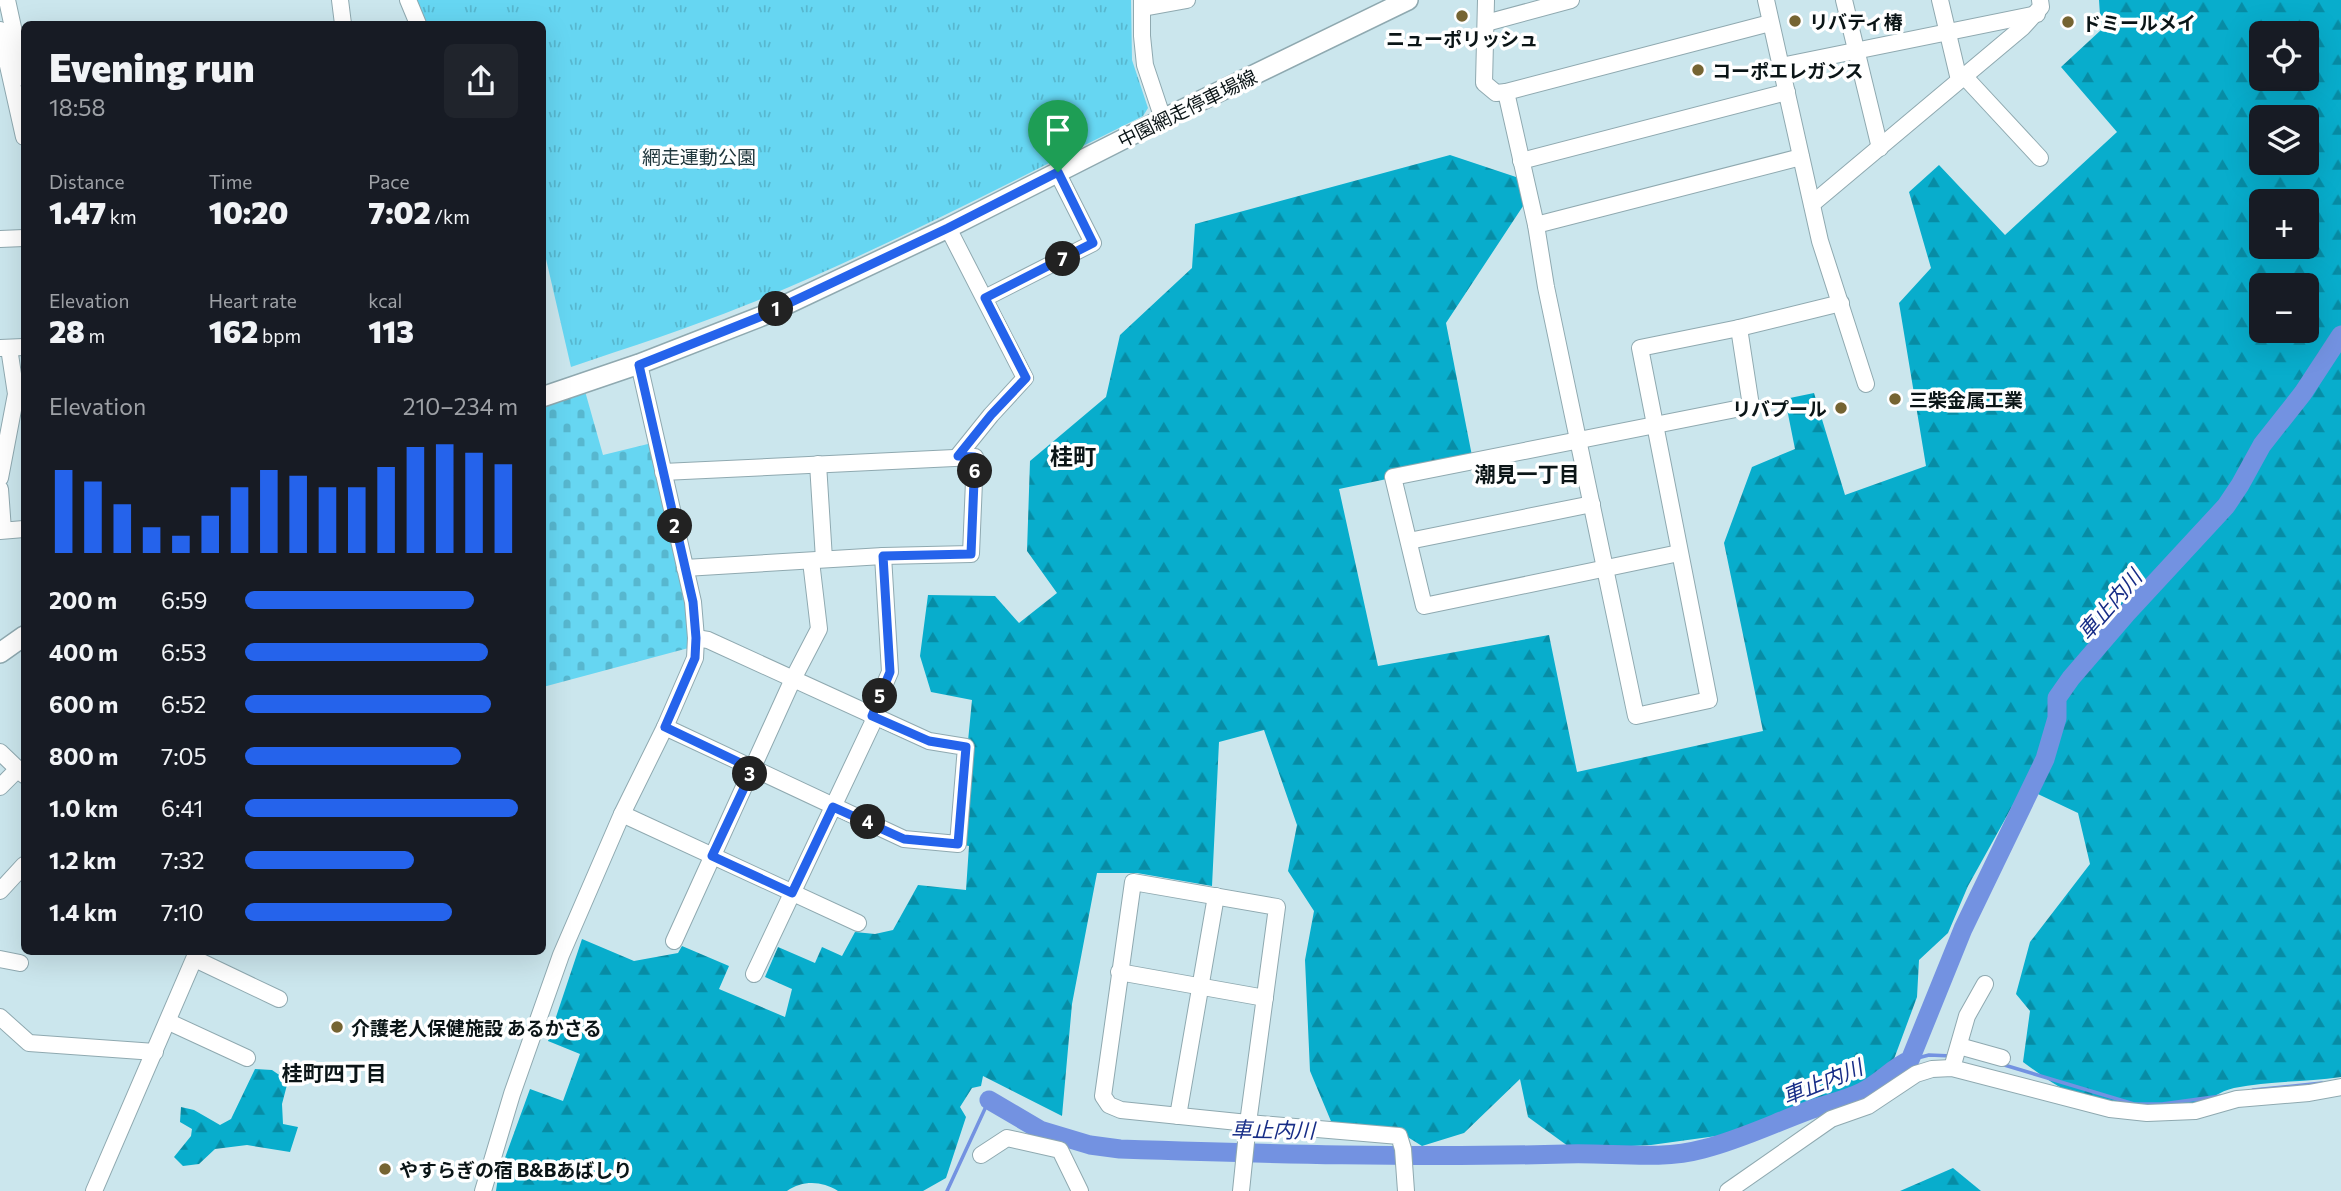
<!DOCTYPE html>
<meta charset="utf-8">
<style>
:root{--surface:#171b24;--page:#20242c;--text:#f1f3f6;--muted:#9ea1a6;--accent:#2563eb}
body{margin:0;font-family:Commissioner,"Noto Sans JP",sans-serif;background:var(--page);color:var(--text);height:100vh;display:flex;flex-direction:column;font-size:26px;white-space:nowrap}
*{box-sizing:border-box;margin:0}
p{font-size:23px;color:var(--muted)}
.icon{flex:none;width:38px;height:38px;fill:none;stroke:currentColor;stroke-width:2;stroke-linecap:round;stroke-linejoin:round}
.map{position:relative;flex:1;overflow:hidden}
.sheet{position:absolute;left:21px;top:21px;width:525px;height:934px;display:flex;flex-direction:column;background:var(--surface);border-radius:10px;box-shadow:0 7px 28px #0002}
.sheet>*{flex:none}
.tools{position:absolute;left:2249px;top:21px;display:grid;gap:14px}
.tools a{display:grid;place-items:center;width:70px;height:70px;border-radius:10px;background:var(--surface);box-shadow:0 7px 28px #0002;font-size:35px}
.pin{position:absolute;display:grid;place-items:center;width:60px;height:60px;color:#fff;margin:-72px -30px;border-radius:50% 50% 50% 0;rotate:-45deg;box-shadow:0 0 7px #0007}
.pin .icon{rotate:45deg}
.km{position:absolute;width:35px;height:35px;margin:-18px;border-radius:50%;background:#222;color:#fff;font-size:19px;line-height:35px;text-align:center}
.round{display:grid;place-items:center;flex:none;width:74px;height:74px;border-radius:10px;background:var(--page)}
.headline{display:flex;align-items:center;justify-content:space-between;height:119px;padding:0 28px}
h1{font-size:38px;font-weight:800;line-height:52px}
.metrics{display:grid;grid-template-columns:repeat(3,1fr);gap:10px;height:119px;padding:7px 28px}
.metrics div{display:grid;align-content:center}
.metrics b{font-size:30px;font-weight:800}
.metrics small{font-size:19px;font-weight:400}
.metrics p{font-size:19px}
.chart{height:196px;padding:14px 28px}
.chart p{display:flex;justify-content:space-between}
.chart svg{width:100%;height:126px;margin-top:7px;stroke:var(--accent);stroke-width:6}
ul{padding:0 28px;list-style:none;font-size:23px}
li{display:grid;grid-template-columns:112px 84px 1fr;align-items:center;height:52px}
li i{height:18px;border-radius:9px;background:var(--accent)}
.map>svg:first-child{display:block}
.forest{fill:url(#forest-firs);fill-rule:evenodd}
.cemetery{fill:url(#cemetery-stones)}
.park{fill:url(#park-tufts)}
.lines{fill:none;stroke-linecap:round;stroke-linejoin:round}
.stream{stroke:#7392e1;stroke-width:3.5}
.river{stroke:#7392e1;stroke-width:19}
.minor-casing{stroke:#8fa9b0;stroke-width:18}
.major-casing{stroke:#8fa9b0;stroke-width:22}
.minor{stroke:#fff;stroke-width:16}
.major{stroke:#fff;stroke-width:19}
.route-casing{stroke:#fff;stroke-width:14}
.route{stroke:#2563eb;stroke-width:9}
.poi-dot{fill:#756432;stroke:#fff;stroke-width:2.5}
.labels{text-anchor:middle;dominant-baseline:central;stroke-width:7;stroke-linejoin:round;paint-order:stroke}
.poi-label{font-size:19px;font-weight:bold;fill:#0b1517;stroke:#fff;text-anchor:start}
.street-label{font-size:19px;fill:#0b1517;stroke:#fff}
.park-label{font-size:19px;fill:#20373d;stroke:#fff}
.neighbourhood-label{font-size:21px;font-weight:bold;fill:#0b1517;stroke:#fff}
.water-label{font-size:21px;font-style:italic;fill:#172d87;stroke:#fff}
.quarter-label{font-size:23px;font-weight:bold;fill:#0b1517;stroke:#fff}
</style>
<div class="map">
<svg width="2341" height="1191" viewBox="0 0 2341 1191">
<defs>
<pattern id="forest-firs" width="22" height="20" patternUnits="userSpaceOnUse" patternTransform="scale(1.75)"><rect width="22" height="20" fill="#08adcc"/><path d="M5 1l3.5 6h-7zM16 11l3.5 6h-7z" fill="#078ca5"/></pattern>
<pattern id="cemetery-stones" width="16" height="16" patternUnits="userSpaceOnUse" patternTransform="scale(1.75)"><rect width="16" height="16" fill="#66d6f2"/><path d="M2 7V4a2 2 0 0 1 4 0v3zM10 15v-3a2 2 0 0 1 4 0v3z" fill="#57b7cf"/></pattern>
<pattern id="park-tufts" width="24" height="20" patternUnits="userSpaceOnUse" patternTransform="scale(1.75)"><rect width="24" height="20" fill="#66d6f2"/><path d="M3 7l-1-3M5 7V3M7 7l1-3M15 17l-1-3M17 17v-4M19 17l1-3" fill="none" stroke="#57b7cf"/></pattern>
</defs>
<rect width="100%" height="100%" fill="#cbe6ed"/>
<!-- forest -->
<g class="forest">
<path d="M2099 0H2341V1077C2305 1082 2269 1081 2234 1088 2220 1091 2208 1101 2195 1105 2157 1114 2091 1105 2058 1086 2046 1079 2034 1070 2023 1062L2030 1011 2016 994 2030 942 2090 864 2078 813 2023 787 1968 886 1948 933 1919 960 1917 997 1894 1059 1873 1080 1850 1092 1802 1106 1731 1134 1651 1145 1572 1149 1528 1117 1520 1079 1464 1133 1422 1146 1398 1131 1333 1126 1310 1071 1305 960 1314 911 1288 871 1297 825 1264 730 1219 742 1212 886 1137 873H1097L1072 1004 1062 1116 983 1076 981 1086 972 1088 960 1107 966 1117 946 1178 923 1191H838C822 1181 803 1180 787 1191H496L498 1177 530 1089 563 1101 580 1054 548 1041 582 939 634 961 678 953 682 946 729 966 719 989 785 1017 792 989 765 977 778 947 815 963 822 947 842 956 855 932 875 934 893 930 918 885 966 890 969 846 958 844 972 700 931 692 920 656 928 595 995 596 1019 623 1057 593 1027 551 1030 461 1106 397 1120 335 1192 268 1195 224 1450 155 1525 180 1529 197 1446 323 1473 461 1339 489 1378 666 1549 635 1577 772 1763 731 1724 543 1752 467 1795 449 1785 399 1814 393 1845 495 1926 466 1899 303 1931 268 1909 192 1939 165 2005 235 2117 132 2061 67 2101 30ZM2261 33H2306V79H2261ZM2261 117H2306V163H2261ZM2261 201H2306V247H2261ZM2261 285H2306V331H2261Z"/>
<path d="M255 1069 272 1070 288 1081 282 1104 283 1124 298 1127 290 1152 247 1145 215 1149 199 1164 183 1166 174 1157 191 1136 192 1129 180 1122 181 1107 194 1110 220 1125 231 1119Z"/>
<path d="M1953 1168 1981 1191H1900Z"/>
</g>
<!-- cemetery -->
<path class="cemetery" d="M583 384 603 455 656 442 696 646 543 687V397Z"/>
<!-- park -->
<path class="park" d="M417 0H1131L1132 60 1148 108 1143 116C1012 181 882 250 746 305 689 328 630 347 571 367L546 259 543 256 542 24H427Z"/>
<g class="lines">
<!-- stream -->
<g class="stream">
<path d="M1910 1060 1929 1055 1952 1056"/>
<path d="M2001 1064 2134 1104H2162L2221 1096"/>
<path d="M2253 1090 2322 1083"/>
<path d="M947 1191 989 1100"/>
</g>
<!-- river -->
<path class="river" d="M989 1100 1040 1130 1090 1145 1120 1149C1268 1154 1417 1158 1565 1154 1610 1152 1659 1161 1703 1149 1739 1140 1772 1124 1807 1111 1825 1104 1844 1101 1862 1092 1880 1083 1892 1068 1910 1060L1963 929 2045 759 2057 718V698L2071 678 2127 613 2226 506 2240 485 2262 445 2303 393 2341 335"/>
<!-- minor casing -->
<g class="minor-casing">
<g id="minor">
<path d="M7 0 24 78"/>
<path d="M340 0 343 24"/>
<path d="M408 0 418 24"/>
<path d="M1142 0V36L1145 65 1163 119"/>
<path d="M1486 0 1484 83 1496 93 1506 92 1536 225 1546 287 1636 716 1709 700 1640 348 1739 328 1841 303"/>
<path d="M1766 0 1820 241 1866 384"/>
<path d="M1844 0 1880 148"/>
<path d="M1940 0 1959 80"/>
<path d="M1143 8 1187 0"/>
<path d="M1486 23 1571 0"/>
<path d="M0 30 24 137"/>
<path d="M1781 66 2037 14"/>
<path d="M1964 76 2040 158"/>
<path d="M1506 92 1770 23"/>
<path d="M1521 161 1787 92"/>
<path d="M1812 204 2023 27 2041 7 2040 0"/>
<path d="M1536 225 1801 157"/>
<path d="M948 228 1025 378 991 415 958 456"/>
<path d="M0 239 24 238"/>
<path d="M985 298 1093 243 1057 172"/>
<path d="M0 348 24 347"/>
<path d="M818 464 824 559"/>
<path d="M663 472 975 457 971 554 883 556 685 568"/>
<path d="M0 478 16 394 9 348"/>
<path d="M0 489 3 530"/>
<path d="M0 531 24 529"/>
<path d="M1409 541 1592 504"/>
<path d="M1679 553 1424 606 1393 477 1751 406 1739 328"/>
<path d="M871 716 890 672 883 556"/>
<path d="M665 727 904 839 958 844 966 747 929 741 708 640 696 638"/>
<path d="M0 752 24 775"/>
<path d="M0 787 18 769"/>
<path d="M622 814 858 923"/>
<path d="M1133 882 1277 907 1248 1123 1121 1110 1109 1105 1103 1096Z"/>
<path d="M0 891 24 865"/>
<path d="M674 941 793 679 819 629 811 561"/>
<path d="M0 959 20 963"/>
<path d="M195 959 279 999"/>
<path d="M1119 972 1265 998"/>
<path d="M754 974 875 718"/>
<path d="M0 1017 29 1043 155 1052"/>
<path d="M169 1022 247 1058"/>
<path d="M1959 1046 2002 1058"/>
<path d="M1952 1068 1967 1016 1985 984"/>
<path d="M1178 1116 1216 896"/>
<path d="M981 1155 1007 1138 1060 1150 1080 1191"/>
<path d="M94 1191 197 952"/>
<path d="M483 1191 512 1094 561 955 622 814 665 727 695 658 696 638 693 602 639 364"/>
<path d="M1241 1191 1248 1123 1399 1136 1403 1149 1406 1191"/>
<path d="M1728 1191 1831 1119 1868 1106 1916 1074 1932 1069 1952 1068 2110 1109 2147 1113 2195 1111 2237 1099 2309 1093 2341 1087"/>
</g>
</g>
<!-- major casing -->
<g class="major-casing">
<g id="major">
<path d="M542 397 639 364 762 316 948 228 1163 119 1408 0"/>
<path d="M0 653 24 636"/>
</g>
</g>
<!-- minor -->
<use href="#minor" class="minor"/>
<!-- major -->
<use href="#major" class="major"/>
</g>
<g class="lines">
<!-- route casing -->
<g class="route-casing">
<path id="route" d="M1058 172 1093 243 985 298 1026 378 991 415 958 456 975 457 971 554 883 556 890 672 872 716 929 741 966 747 958 844 904 839 833 807 792 893 712 856 753 769 665 727 695 658 696 638 693 602 639 365 762 316 948 228Z"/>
</g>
<!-- route -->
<use href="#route" class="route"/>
</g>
<!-- markers -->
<g class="poi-dot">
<circle cx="1462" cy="16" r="7"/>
<circle cx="1795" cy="21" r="7"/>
<circle cx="2068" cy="22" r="7"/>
<circle cx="1698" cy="70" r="7"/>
<circle cx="1895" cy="399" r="7"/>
<circle cx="1841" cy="408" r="7"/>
<circle cx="337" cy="1027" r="7"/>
<circle cx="385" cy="1169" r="7"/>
</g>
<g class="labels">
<!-- poi labels -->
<g class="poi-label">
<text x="1809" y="21">リバティ椿</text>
<text x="2082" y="22">ドミールメイ</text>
<text x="1462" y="38" text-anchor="middle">ニューポリッシュ</text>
<text x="1712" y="70">コーポエレガンス</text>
<text x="1909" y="399">三柴金属工業</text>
<text x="1827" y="408" text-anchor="end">リバプール</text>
<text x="351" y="1027">介護老人保健施設 あるかさる</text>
<text x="399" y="1169">やすらぎの宿 B&amp;Bあばしり</text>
</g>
<!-- street labels -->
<g class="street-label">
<text transform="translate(1187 108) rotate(-26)">中園網走停車場線</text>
</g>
<!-- park labels -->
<g class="park-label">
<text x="699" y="156">網走運動公園</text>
</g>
<!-- neighbourhood labels -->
<g class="neighbourhood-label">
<text x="1527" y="473">潮見一丁目</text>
<text x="334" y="1072">桂町四丁目</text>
</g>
<!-- water labels -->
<g class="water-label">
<text transform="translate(2109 604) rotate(-49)">車止内川</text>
<text transform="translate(1822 1081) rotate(-22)">車止内川</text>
<text transform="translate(1273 1129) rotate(1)">車止内川</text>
</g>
<!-- quarter labels -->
<g class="quarter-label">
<text x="1073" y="456">桂町</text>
</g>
</g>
</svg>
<div class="tools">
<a><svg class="icon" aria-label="locate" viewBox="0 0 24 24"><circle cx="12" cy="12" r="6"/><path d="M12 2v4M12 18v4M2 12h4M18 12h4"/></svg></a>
<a><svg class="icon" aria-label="layers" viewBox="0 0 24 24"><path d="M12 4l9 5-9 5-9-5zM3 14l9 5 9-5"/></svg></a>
<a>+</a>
<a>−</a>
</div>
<div class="pin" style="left:1058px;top:172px;background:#1e9e55"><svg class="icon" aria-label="arrive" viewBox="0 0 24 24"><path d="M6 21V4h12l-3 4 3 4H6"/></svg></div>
<b class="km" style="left:776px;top:309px">1</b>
<b class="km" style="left:675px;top:526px">2</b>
<b class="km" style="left:750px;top:774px">3</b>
<b class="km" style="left:868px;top:822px">4</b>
<b class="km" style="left:880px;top:696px">5</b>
<b class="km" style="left:975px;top:471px">6</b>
<b class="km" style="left:1063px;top:259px">7</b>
<section class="sheet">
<div class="headline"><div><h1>Evening run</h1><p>18:58</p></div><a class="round"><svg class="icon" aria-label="share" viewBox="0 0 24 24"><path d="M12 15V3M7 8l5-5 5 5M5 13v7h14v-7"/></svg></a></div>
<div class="metrics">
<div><p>Distance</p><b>1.47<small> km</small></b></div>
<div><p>Time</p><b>10:20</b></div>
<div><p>Pace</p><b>7:02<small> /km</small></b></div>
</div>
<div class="metrics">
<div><p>Elevation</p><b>28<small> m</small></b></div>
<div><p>Heart rate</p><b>162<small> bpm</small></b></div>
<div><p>kcal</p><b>113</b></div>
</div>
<div class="chart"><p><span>Elevation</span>210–234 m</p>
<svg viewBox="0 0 160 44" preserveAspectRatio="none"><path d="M5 44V15M15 44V19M25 44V27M35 44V35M45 44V38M55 44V31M65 44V21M75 44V15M85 44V17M95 44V21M105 44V21M115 44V14M125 44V7M135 44V6M145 44V9M155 44V13"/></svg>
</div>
<ul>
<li><b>200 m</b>6:59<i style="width:84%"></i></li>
<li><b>400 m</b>6:53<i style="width:89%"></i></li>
<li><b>600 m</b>6:52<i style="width:90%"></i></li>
<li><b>800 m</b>7:05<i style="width:79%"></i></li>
<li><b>1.0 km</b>6:41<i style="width:100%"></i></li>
<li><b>1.2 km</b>7:32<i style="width:62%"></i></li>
<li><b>1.4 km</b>7:10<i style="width:76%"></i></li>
</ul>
</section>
</div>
